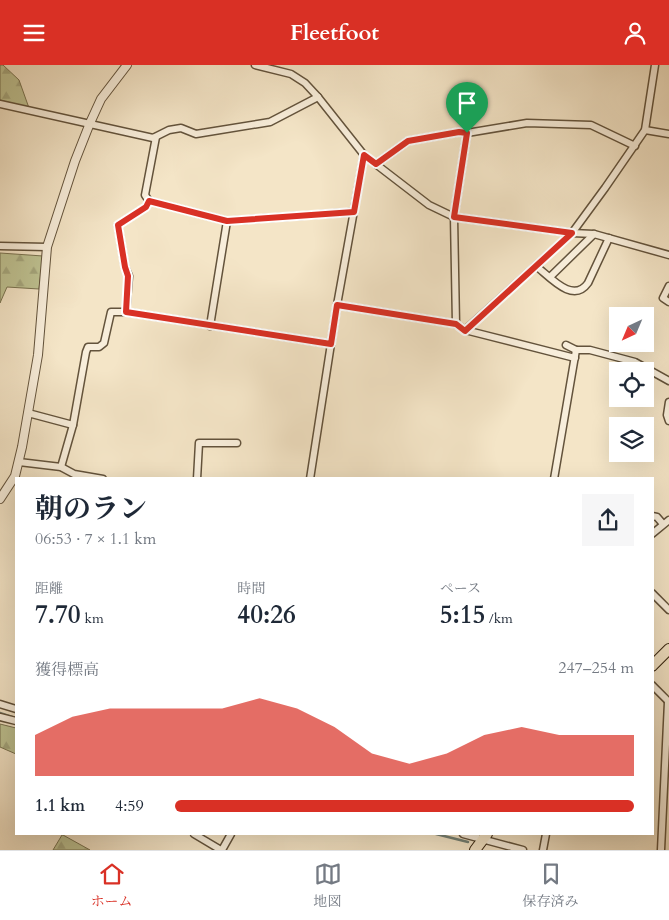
<!DOCTYPE html>
<html lang="ja">
<meta charset="utf-8">
<style>
:root{--surface:#fff;--page:#f6f6f7;--text:#1f2937;--muted:#747a83;--line:#e0e1e3;--accent:#d93025}
body{margin:0;font-family:Cardo,"Noto Serif JP",serif;background:var(--page);color:var(--text);height:100vh;display:flex;flex-direction:column;font-size:19px;white-space:nowrap}
*{box-sizing:border-box;margin:0}
p{font-size:16px;color:var(--muted)}
.icon{flex:none;width:28px;height:28px;fill:none;stroke:currentColor;stroke-width:2;stroke-linecap:round;stroke-linejoin:round}
.map{position:relative;flex:1;overflow:hidden}
.details{position:absolute;left:15px;top:412px;width:639px;height:358px;display:flex;flex-direction:column;background:var(--surface);border-radius:0px;box-shadow:0 5px 20px #0002}
.details>*{flex:none}
.needle{width:32px;rotate:224deg}
.fabs{position:absolute;left:609px;top:242px;display:grid;gap:10px}
.fabs a{display:grid;place-items:center;width:45px;height:45px;border-radius:0px;background:var(--surface);box-shadow:0 5px 20px #0002;font-size:25px}
.pin{position:absolute;display:grid;place-items:center;width:42px;height:42px;color:#fff;margin:-51px -21px;border-radius:50% 50% 50% 0;rotate:-45deg;box-shadow:0 0 5px #0007}
.pin .icon{rotate:45deg}
.round{display:grid;place-items:center;flex:none;width:52px;height:52px;border-radius:0px;background:var(--page)}
.overview{display:flex;align-items:center;justify-content:space-between;height:85px;padding:0 20px}
h1{font-size:28px;font-weight:700;line-height:38px}
.stats{display:grid;grid-template-columns:repeat(3,1fr);gap:8px;height:85px;padding:5px 20px}
.stats div{display:grid;align-content:center}
.stats b{font-size:25px;font-weight:700}
.stats small{font-size:14px;font-weight:400}
.stats p{font-size:14px}
.chart{height:140px;padding:10px 20px}
.chart p{display:flex;justify-content:space-between}
.chart svg{width:100%;height:90px;margin-top:5px;fill:var(--accent);opacity:.7}
ul{padding:0 20px;list-style:none;font-size:16px}
li{display:grid;grid-template-columns:80px 60px 1fr;align-items:center;height:38px}
li i{height:12px;border-radius:6px;background:var(--accent)}
header{display:flex;justify-content:space-between;align-items:center;height:65px;padding:0 20px;background:var(--accent);color:#fff;font-size:22px;font-weight:700}
.tabs{display:flex;justify-content:space-around;align-items:center;height:70px;border-top:1px solid var(--line);background:var(--surface);font-size:14px;color:var(--muted)}
.tabs a{display:grid;justify-items:center;gap:2px}
.tabs .selected{color:var(--accent)}
.map>svg:first-child{display:block}
.forest{fill:url(#forest-firs);stroke:#797250}
.lines{fill:none;stroke-linecap:round;stroke-linejoin:round}
.stream{stroke:#738075;stroke-width:2.5}
.minor-casing{stroke:#63533c;stroke-width:9}
.tertiary-casing{stroke:#63533c;stroke-width:10}
.primary-casing{stroke:#33220d;stroke-width:12}
.minor{stroke:#f8eedb;stroke-width:6}
.tertiary{stroke:#f8eedb;stroke-width:8}
.primary{stroke:#f4e5c7;stroke-width:10}
.route-casing{stroke:#fff;stroke-width:10}
.route{stroke:#d93025;stroke-width:6}
</style>
<header><svg class="icon" aria-label="menu" viewBox="0 0 24 24"><path d="M4 6h16M4 12h16M4 18h16"/></svg>Fleetfoot<svg class="icon" aria-label="person" viewBox="0 0 24 24"><circle cx="12" cy="8" r="4"/><path d="M4 21q1-7 8-7t8 7"/></svg></header>
<div class="map">
<svg width="669" height="785" viewBox="0 0 669 785">
<defs>
<pattern id="forest-firs" width="22" height="20" patternUnits="userSpaceOnUse" patternTransform="scale(1.25)"><rect width="22" height="20" fill="#bfc393"/><path d="M5 1l3.5 6h-7zM16 11l3.5 6h-7z" fill="#a5a77e"/></pattern>
</defs>
<rect width="100%" height="100%" fill="#f4e5c7"/>
<filter id="stains"><feTurbulence type="fractalNoise" baseFrequency=".004" numOctaves="4"/><feColorMatrix values="0 0 0 0 .2 0 0 0 0 .09 0 0 0 0 .02 0 0 0 .5 -.17"/></filter>
<radialGradient id="worn" r=".72"><stop offset=".6" stop-color="#630" stop-opacity="0"/><stop offset="1" stop-color="#630" stop-opacity=".3"/></radialGradient>
<!-- forest -->
<g class="forest">
<path d="M0 0H3L19 15 29 43 0 35Z"/>
<path d="M0 188 43 191 39 224 7 222 0 238Z"/>
<path d="M0 659 16 663V689L0 682Z"/>
<path d="M62 770H63L90 785H53Z"/>
</g>
<g class="lines">
<!-- stream -->
<g class="stream">
<path d="M0 648 15 653"/>
<path d="M436 769 468 777"/>
</g>
<!-- minor casing -->
<g class="minor-casing">
<g id="minor">
<path d="M255 0 291 9 305 18 318 32 364 90 429 140 454 152 572 168 594 169 669 190"/>
<path d="M0 39 153 73 169 65 181 63 196 69 270 57 318 32"/>
<path d="M645 65 669 69"/>
<path d="M156 72 145 130 149 136 227 156 210 261"/>
<path d="M376 99 408 76 459 67 467 68 527 58 591 60 635 81"/>
<path d="M227 156 354 147"/>
<path d="M0 181 47 182"/>
<path d="M536 201C551 213 573 239 588 218L609 173"/>
<path d="M550 212 594 169"/>
<path d="M669 221 663 233 669 237"/>
<path d="M337 240 456 259 465 265 575 293"/>
<path d="M126 247 129 211 125 202 118 160 146 142 149 136"/>
<path d="M456 259 454 152 467 68"/>
<path d="M465 265 572 168 605 123 645 65 655 0"/>
<path d="M566 280 576 285H590L635 297 669 316"/>
<path d="M669 337 667 350 669 356"/>
<path d="M28 348 73 360"/>
<path d="M19 397 61 402 74 409 103 414"/>
<path d="M61 402 73 360 86 287 88 282H99L104 278 111 247H126L331 279"/>
<path d="M197 414 199 378H237"/>
<path d="M310 414 337 240 364 90"/>
<path d="M554 414 576 285"/>
<path d="M652 451 657 452 663 459"/>
<path d="M652 469 669 455"/>
<path d="M652 528 669 545"/>
<path d="M652 620 669 637"/>
<path d="M0 639 16 644"/>
<path d="M0 652 16 656"/>
<path d="M194 769 221 785"/>
<path d="M463 769 523 785"/>
<path d="M222 785 231 769"/>
<path d="M543 785 546 769"/>
<path d="M661 785 668 637"/>
</g>
</g>
<!-- tertiary casing -->
<g class="tertiary-casing">
<path id="tertiary" d="M0 434 15 411 22 382 38 290 47 182 75 96 90 58 101 34 127 0"/>
</g>
<!-- primary casing -->
<g class="primary-casing">
<g id="primary">
<path d="M652 601 669 584"/>
<path d="M475 785 487 769"/>
</g>
</g>
<!-- minor -->
<use href="#minor" class="minor"/>
<!-- tertiary -->
<use href="#tertiary" class="tertiary"/>
<!-- primary -->
<use href="#primary" class="primary"/>
</g>
<g class="lines">
<!-- route casing -->
<g class="route-casing">
<path id="route" d="M459 67 467 68 454 152 572 168 465 266 456 259 337 240 331 279 126 247 128 211 125 202 118 160 146 142 149 136 227 156 354 147 364 90 376 99 408 76Z"/>
</g>
<!-- route -->
<use href="#route" class="route"/>
</g>
<rect width="100%" height="100%" filter="url(#stains)"/>
<rect width="100%" height="100%" fill="url(#worn)"/>
</svg>
<div class="fabs">
<a><svg class="needle" viewBox="-14 -14 28 28"><path d="M0-13l5 13h-10z" fill="#e53935"/><path d="M0 13l5-13h-10z" fill="#747a83"/></svg></a>
<a><svg class="icon" aria-label="locate" viewBox="0 0 24 24"><circle cx="12" cy="12" r="6"/><path d="M12 2v4M12 18v4M2 12h4M18 12h4"/></svg></a>
<a><svg class="icon" aria-label="layers" viewBox="0 0 24 24"><path d="M12 4l9 5-9 5-9-5zM3 14l9 5 9-5"/></svg></a>
</div>
<div class="pin" style="left:467px;top:68px;background:#1e9e55"><svg class="icon" aria-label="arrive" viewBox="0 0 24 24"><path d="M6 21V4h12l-3 4 3 4H6"/></svg></div>
<section class="details">
<div class="overview"><div><h1>朝のラン</h1><p>06:53 · 7 × 1.1 km</p></div><a class="round"><svg class="icon" aria-label="share" viewBox="0 0 24 24"><path d="M12 15V3M7 8l5-5 5 5M5 13v7h14v-7"/></svg></a></div>
<div class="stats">
<div><p>距離</p><b>7.70<small> km</small></b></div>
<div><p>時間</p><b>40:26</b></div>
<div><p>ペース</p><b>5:15<small> /km</small></b></div>
</div>
<div class="chart"><p><span>獲得標高</span>247–254 m</p>
<svg viewBox="0 0 160 44" preserveAspectRatio="none"><path d="M0 44V24L10 15L20 11L30 11L40 11L50 11L60 6L70 11L80 20L90 33L100 38L110 33L120 24L130 20L140 24L150 24L160 24V44z"/></svg>
</div>
<ul>
<li><b>1.1 km</b>4:59<i style="width:100%"></i></li>
</ul>
</section>
</div>
<nav class="tabs">
<a class="selected"><svg class="icon" aria-label="home" viewBox="0 0 24 24"><path d="M3 11l9-7 9 7M6 9v11h12V9"/></svg>ホーム</a>
<a><svg class="icon" aria-label="map" viewBox="0 0 24 24"><path d="M3 6l6-2 6 2 6-2v14l-6 2-6-2-6 2zM9 4v14M15 6v14"/></svg>地図</a>
<a><svg class="icon" aria-label="saved" viewBox="0 0 24 24"><path d="M7 4h10v16l-5-4-5 4z"/></svg>保存済み</a>
</nav>
